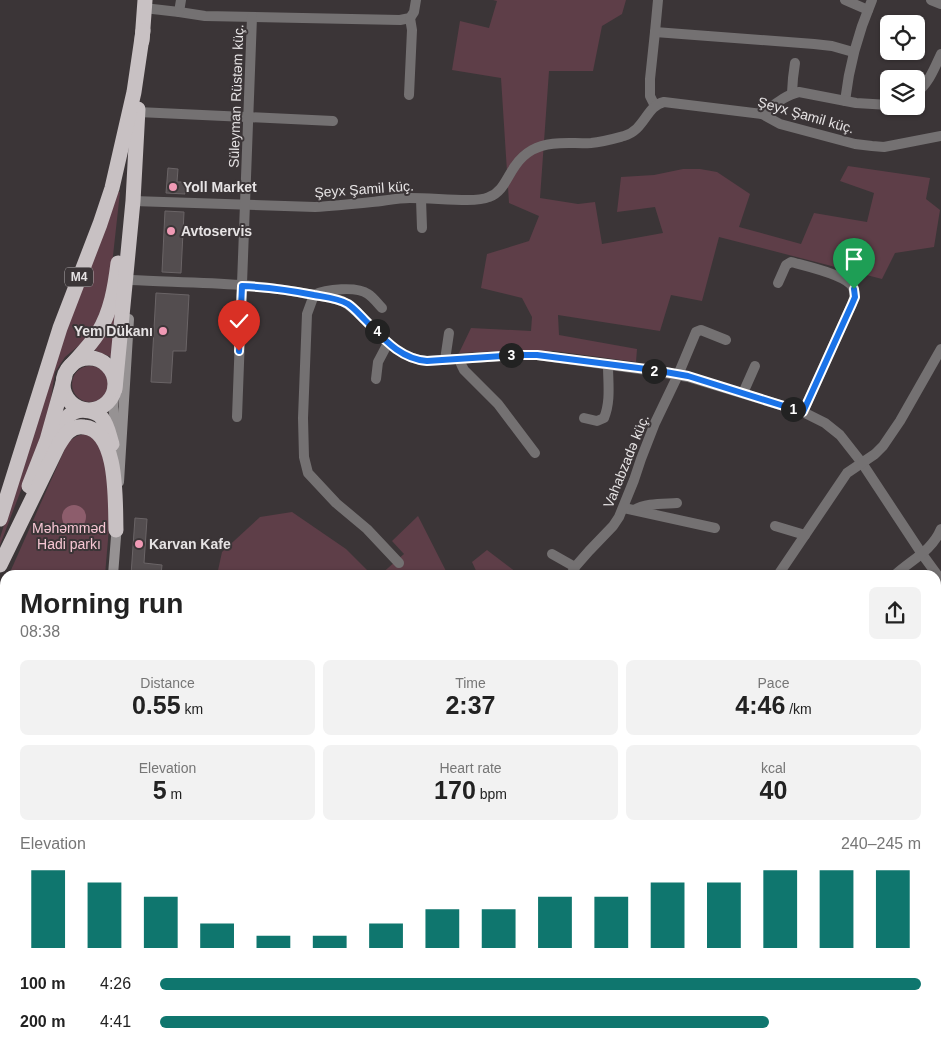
<!DOCTYPE html>
<meta charset="utf-8">
<style>
:root{--surface:#fff;--page:#f2f2f2;--text:#222;--muted:#767676;--accent:#0f766e}
body{margin:0;font-family:Helvetica,sans-serif;background:var(--page);color:var(--text);height:100vh;display:flex;flex-direction:column;font-size:19px;white-space:nowrap}
*{box-sizing:border-box;margin:0}
p{font-size:16px;color:var(--muted)}
.icon{flex:none;width:28px;height:28px;fill:none;stroke:currentColor;stroke-width:2;stroke-linecap:round;stroke-linejoin:round}
.map{position:relative;flex:1;overflow:hidden}
.side{position:absolute;left:0px;top:570px;width:941px;height:481px;display:flex;flex-direction:column;background:var(--surface);border-radius:15px 15px 0 0;box-shadow:0 1px 4px #0004}
.side>*{flex:none}
.controls{position:absolute;left:880px;top:15px;display:grid;gap:10px}
.controls a{display:grid;place-items:center;width:45px;height:45px;border-radius:8px;background:var(--surface);box-shadow:0 1px 4px #0004;font-size:25px}
.pin{position:absolute;display:grid;place-items:center;width:42px;height:42px;color:#fff;margin:-51px -21px;border-radius:50% 50% 50% 0;rotate:-45deg;box-shadow:0 0 5px #0007}
.pin .icon{rotate:45deg}
.km{position:absolute;width:25px;height:25px;margin:-12px;border-radius:50%;background:#222;color:#fff;font-size:14px;line-height:25px;text-align:center}
.round{display:grid;place-items:center;flex:none;width:52px;height:52px;border-radius:8px;background:var(--page)}
.overview{display:flex;align-items:center;justify-content:space-between;height:85px;padding:0 20px}
h1{font-size:28px;font-weight:800;line-height:38px}
.metrics{display:grid;grid-template-columns:repeat(3,1fr);gap:8px;height:85px;padding:5px 20px}
.metrics div{display:grid;align-content:center;border-radius:8px;background:var(--page);text-align:center}
.metrics b{font-size:25px;font-weight:800}
.metrics small{font-size:14px;font-weight:400}
.metrics p{font-size:14px}
.chart{height:140px;padding:10px 20px}
.chart p{display:flex;justify-content:space-between}
.chart svg{width:100%;height:90px;margin-top:5px;stroke:var(--accent);stroke-width:6}
ul{padding:0 20px;list-style:none;font-size:16px}
li{display:grid;grid-template-columns:80px 60px 1fr;align-items:center;height:38px}
li i{height:12px;border-radius:6px;background:var(--accent)}
.map>svg:first-child{display:block}
.green{fill:#5e3e48}
.water{fill:#8d5d6c}
.building{fill:#534d4f;stroke:#6a6466}
.lines{fill:none;stroke-linecap:round;stroke-linejoin:round}
.street{stroke:#747172;stroke-width:10}
.secondary{stroke:#969293;stroke-width:10}
.highway{stroke:#c8c1c3;stroke-width:15}
.route-casing{stroke:#fff;stroke-width:10}
.route{stroke:#1a73e8;stroke-width:6}
.poi-dot{fill:#f09ab5;stroke:#3b3537;stroke-width:2}
.labels{text-anchor:middle;dominant-baseline:central;stroke-width:4;stroke-linejoin:round;paint-order:stroke}
.shield{fill:#3b3537;stroke:#b3afb0;stroke-width:1}
.shield-label{font-size:12px;font-weight:bold;fill:#e6e3e4}
.street-label{font-size:14px;fill:#e6e3e4;stroke:#3b3537}
.poi-label{font-size:14px;font-weight:bold;fill:#e6e3e4;stroke:#3b3537;text-anchor:start}
.park-label{font-size:14px;fill:#f6c6d3;stroke:#3b3537}
</style>
<div class="map">
<svg width="941" height="1051" viewBox="0 0 941 1051">
<rect width="100%" height="100%" fill="#3b3537"/>
<!-- green -->
<g class="green">
<path d="M493 0H626L622 14 602 26 593 71H549L540 198 578 204 595 202 602 244 663 233 655 207 617 212 621 177 654 175 683 169H700L717 172 750 194 739 227 801 244 814 213 867 222 874 193 840 181 848 166 930 178 926 199 940 210 934 247 895 253 882 279 719 237 702 301 671 295 660 331 558 315 559 335 637 349 636 362 554 351H503L459 353 471 328 531 331 532 317 522 298 481 288 487 254 529 241 539 216 509 203 501 78 452 70 460 21 489 28 497 1Z"/>
<path d="M120 192 110 283 104 306 94 327 83 342 65 357 55 372 49 411 33 459 0 545V538L52 367 116 193Z"/>
<path d="M120 285 111 357 94 350Z"/>
<circle cx="90" cy="384" r="18"/>
<path d="M84 434 94 436 108 468 109 528 105 575H34L11 570 68 442 77 436Z"/>
<path d="M292 512 346 549 372 575H217L222 552 260 517Z"/>
<path d="M418 516 448 575H380L404 554 392 541Z"/>
<path d="M487 550 520 575H478L472 562Z"/>
<path d="M718 1046H808L801 1051H722Z"/>
</g>
<!-- water -->
<circle class="water" cx="74" cy="517" r="12"/>
<!-- building -->
<g class="building">
<path d="M168 168 178 169 177 182H186L185 194 166 193Z"/>
<path d="M165 211 184 212 181 273 162 272Z"/>
<path d="M156 293 189 295 186 351H173L171 383 151 382Z"/>
<path d="M135 518 147 519 144 563 162 565 161 575H131Z"/>
</g>
<g class="lines">
<!-- street -->
<g class="street">
<path d="M845 0 868 10"/>
<path d="M931 0 941 4"/>
<path d="M144 8 179 12 205 16 400 20 410 18 414 12 416 0"/>
<path d="M179 12 181 0"/>
<path d="M655 32 814 44 832 46 853 52"/>
<path d="M792 93 793 78 795 63"/>
<path d="M916 93C929 83 934 69 941 54"/>
<path d="M409 95 412 30 410 18"/>
<path d="M845 101C849 66 858 33 872 0"/>
<path d="M655 106 650 96V79L655 32 658 0"/>
<path d="M138 112 333 121"/>
<path d="M762 114C773 106 785 95 799 92L856 103 889 105"/>
<path d="M421 199 422 228"/>
<path d="M133 201 315 207C334 206 353 204 372 202 384 201 397 198 410 198 429 198 448 200 467 200 474 200 482 200 489 197 503 192 507 177 515 166 519 160 525 154 532 150 550 140 571 144 591 143 603 142 613 139 624 136 645 130 646 106 664 102L762 114 780 124 855 144 872 146 884 147 941 136"/>
<path d="M130 280C189 283 250 282 308 294 319 296 331 297 342 301 350 305 356 311 363 318 381 336 399 359 427 361L518 355H537L654 371 688 377 803 412 825 423 840 435 862 463 922 554 941 580"/>
<path d="M778 283 786 265 791 262C805 266 848 275 853 288 856 294 854 299 852 304L803 412"/>
<path d="M382 308C378 304 373 297 368 294 357 286 326 289 314 295L307 314 303 418 304 457 308 473 336 503 367 529 399 563"/>
<path d="M459 359 462 366 464 370 498 404 535 453"/>
<path d="M445 360 449 333"/>
<path d="M376 379 378 362 388 343"/>
<path d="M743 393 755 366"/>
<path d="M237 417 252 17"/>
<path d="M584 418 597 421 604 418C611 401 608 383 608 365"/>
<path d="M624 508 715 528"/>
<path d="M634 510C646 503 663 504 677 503"/>
<path d="M775 526 805 535"/>
<path d="M552 554 575 567"/>
<path d="M571 575 575 567 589 551 613 526 619 517 634 480 641 459 655 423 678 375 696 332 701 330 726 340"/>
<path d="M778 575 847 473 875 454 883 446 900 421 941 349"/>
<path d="M895 575C911 560 932 551 941 529"/>
<path d="M936 673 941 669"/>
<path d="M936 684 941 691"/>
<path d="M0 714 5 715"/>
<path d="M936 830 941 833"/>
<path d="M936 919 941 923"/>
<path d="M0 943 5 944"/>
<path d="M0 1036 5 1037"/>
<path d="M43 1046 59 1050"/>
<path d="M143 1046V1051"/>
<path d="M288 1046V1051"/>
<path d="M364 1046V1051"/>
<path d="M443 1046V1051"/>
<path d="M901 1046 902 1051"/>
<path d="M306 1051 353 1046"/>
</g>
<!-- secondary -->
<g class="secondary">
<path d="M115 389 113 407 118 441"/>
<path d="M119 482 129 319"/>
<path d="M113 575 117 524"/>
<path d="M695 1046 703 1051"/>
<path d="M59 1051V1046"/>
<path d="M574 1051 584 1046"/>
</g>
<!-- highway -->
<g class="highway">
<path d="M142 41 145 0"/>
<circle cx="89" cy="384" r="26"/>
<path d="M68 369C78 357 90 346 98 333 111 312 115 287 118 263"/>
<path d="M115 389 133 201 138 109"/>
<path d="M53 440C60 425 69 406 89 411 94 412 99 414 102 418 108 426 109 435 112 444"/>
<path d="M29 486 47 440 65 376"/>
<path d="M0 519 60 328 100 224 112 188 134 92 143 31"/>
<path d="M0 565 58 446C64 436 70 425 84 427 119 430 115 504 116 530"/>
</g>
</g>
<g class="lines">
<!-- route casing -->
<g class="route-casing">
<path id="route" d="M239 351 242 286C266 287 290 290 314 295 325 297 338 298 348 304 354 308 359 314 365 320 383 338 400 359 427 361L518 355H537L654 370 688 376 803 412 852 304 855 297 854 289"/>
</g>
<!-- route -->
<use href="#route" class="route"/>
</g>
<!-- markers -->
<g class="poi-dot">
<circle cx="173" cy="187" r="5"/>
<circle cx="171" cy="231" r="5"/>
<circle cx="163" cy="331" r="5"/>
<circle cx="139" cy="544" r="5"/>
</g>
<g class="labels">
<!-- shield labels -->
<rect class="shield" x="65" y="267.5" width="28" height="19" rx="4"/>
<g class="shield-label">
<text x="79" y="277">M4</text>
</g>
<!-- street labels -->
<g class="street-label">
<text transform="translate(236 96) rotate(-88)">Süleyman Rüstəm küç.</text>
<text transform="translate(806 115) rotate(16)">Şeyx Şamil küç.</text>
<text transform="translate(364 189) rotate(-4)">Şeyx Şamil küç.</text>
<text transform="translate(626 461) rotate(-68)">Vahabzadə küç.</text>
</g>
<!-- poi labels -->
<g class="poi-label">
<text x="183" y="187">Yoll Market</text>
<text x="181" y="231">Avtoservis</text>
<text x="153" y="331" text-anchor="end">Yem Dükanı</text>
<text x="149" y="544">Karvan Kafe</text>
</g>
<!-- park labels -->
<g class="park-label">
<text x="69" y="528">Məhəmməd<tspan x="69" dy="16">Hadi parkı</tspan></text>
</g>
</g>
</svg>
<div class="controls">
<a><svg class="icon" aria-label="locate" viewBox="0 0 24 24"><circle cx="12" cy="12" r="6"/><path d="M12 2v4M12 18v4M2 12h4M18 12h4"/></svg></a>
<a><svg class="icon" aria-label="layers" viewBox="0 0 24 24"><path d="M12 4l9 5-9 5-9-5zM3 14l9 5 9-5"/></svg></a>
</div>
<div class="pin" style="left:854px;top:289px;background:#1e9e55"><svg class="icon" aria-label="arrive" viewBox="0 0 24 24"><path d="M6 21V4h12l-3 4 3 4H6"/></svg></div>
<div class="pin" style="left:239px;top:351px;background:#d93025"><svg class="icon" aria-label="check" viewBox="0 0 24 24"><path d="M5 12l5 5 9-10"/></svg></div>
<b class="km" style="left:793px;top:409px">1</b>
<b class="km" style="left:654px;top:371px">2</b>
<b class="km" style="left:511px;top:355px">3</b>
<b class="km" style="left:377px;top:331px">4</b>
<section class="side">
<div class="overview"><div><h1>Morning run</h1><p>08:38</p></div><a class="round"><svg class="icon" aria-label="share" viewBox="0 0 24 24"><path d="M12 15V3M7 8l5-5 5 5M5 13v7h14v-7"/></svg></a></div>
<div class="metrics">
<div><p>Distance</p><b>0.55<small> km</small></b></div>
<div><p>Time</p><b>2:37</b></div>
<div><p>Pace</p><b>4:46<small> /km</small></b></div>
</div>
<div class="metrics">
<div><p>Elevation</p><b>5<small> m</small></b></div>
<div><p>Heart rate</p><b>170<small> bpm</small></b></div>
<div><p>kcal</p><b>40</b></div>
</div>
<div class="chart"><p><span>Elevation</span>240–245 m</p>
<svg viewBox="0 0 160 44" preserveAspectRatio="none"><path d="M5 44V6M15 44V12M25 44V19M35 44V32M45 44V38M55 44V38M65 44V32M75 44V25M85 44V25M95 44V19M105 44V19M115 44V12M125 44V12M135 44V6M145 44V6M155 44V6"/></svg>
</div>
<ul>
<li><b>100 m</b>4:26<i style="width:100%"></i></li>
<li><b>200 m</b>4:41<i style="width:80%"></i></li>
</ul>
</section>
</div>
